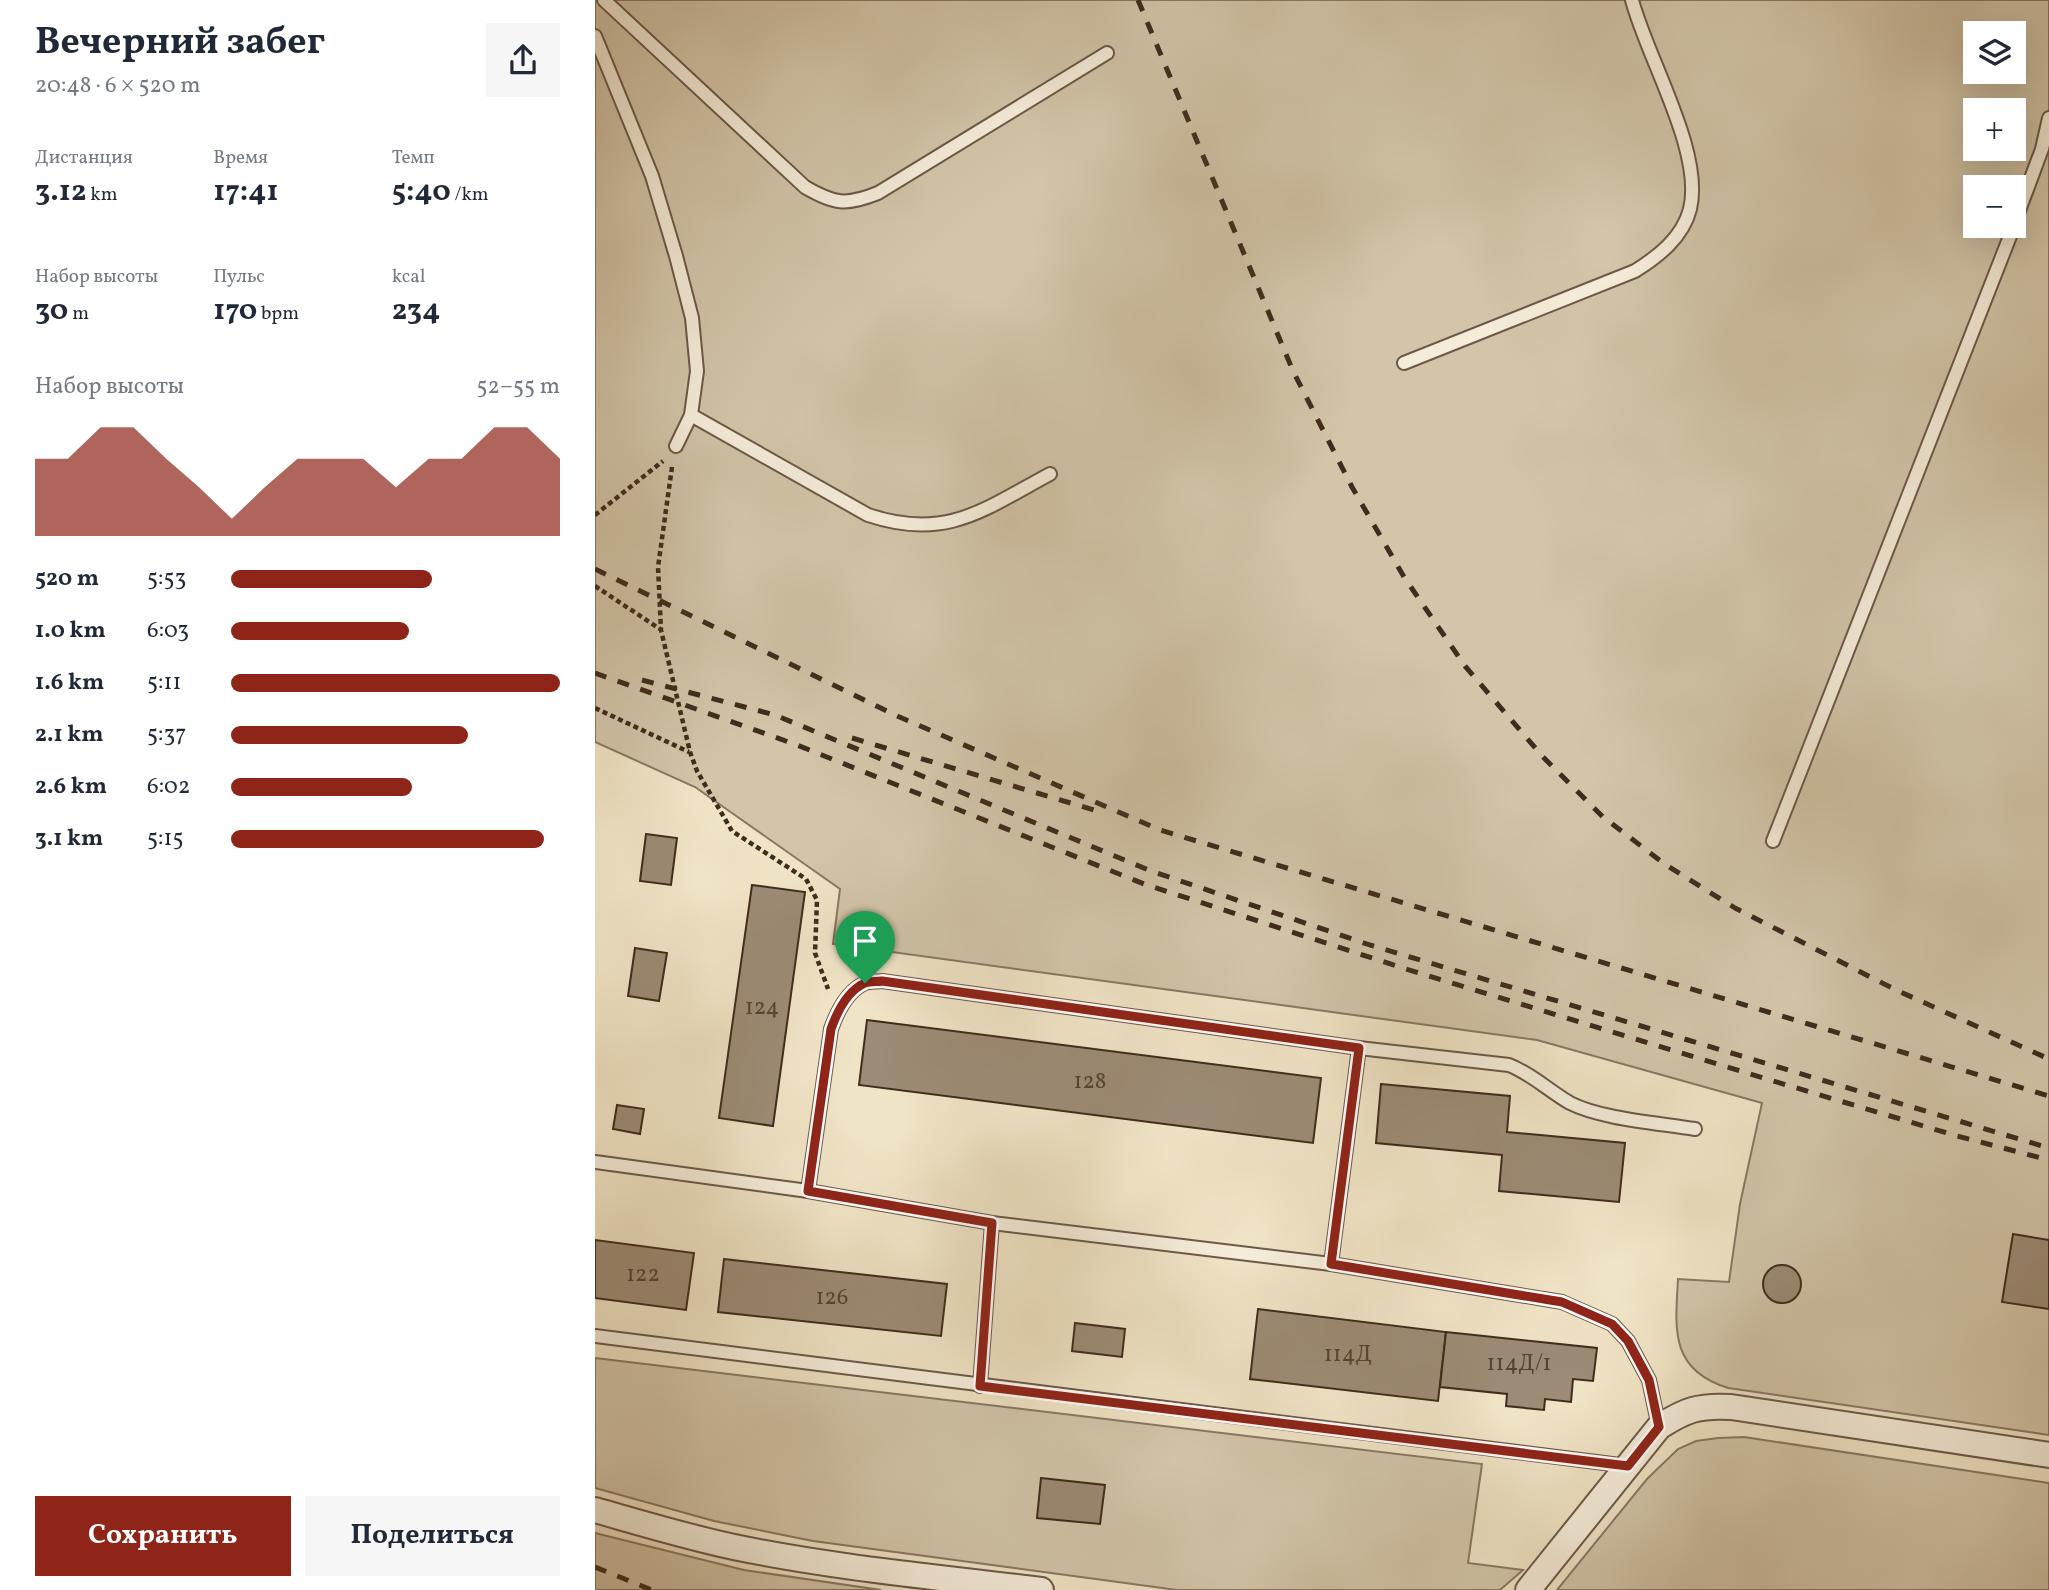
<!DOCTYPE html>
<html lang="ru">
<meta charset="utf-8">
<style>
:root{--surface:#fff;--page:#f6f6f7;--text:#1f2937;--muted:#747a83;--accent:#8f2418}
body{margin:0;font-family:Vollkorn,serif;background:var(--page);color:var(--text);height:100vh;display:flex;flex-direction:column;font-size:26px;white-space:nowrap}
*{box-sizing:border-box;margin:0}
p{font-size:23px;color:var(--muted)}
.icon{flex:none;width:38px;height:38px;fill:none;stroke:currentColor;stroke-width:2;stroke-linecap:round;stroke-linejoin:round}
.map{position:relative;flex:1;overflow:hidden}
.sheet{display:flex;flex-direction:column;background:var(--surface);width:595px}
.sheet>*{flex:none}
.buttons{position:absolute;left:1368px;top:21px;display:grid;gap:14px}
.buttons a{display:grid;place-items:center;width:63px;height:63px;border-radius:0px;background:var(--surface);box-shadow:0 7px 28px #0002;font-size:35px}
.pin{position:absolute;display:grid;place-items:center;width:60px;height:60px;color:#fff;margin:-72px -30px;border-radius:50% 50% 50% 0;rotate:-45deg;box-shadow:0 0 7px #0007}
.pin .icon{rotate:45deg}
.round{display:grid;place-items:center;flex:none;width:74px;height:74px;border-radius:0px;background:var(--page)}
.overview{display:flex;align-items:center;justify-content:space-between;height:119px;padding:0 35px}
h1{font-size:38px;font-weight:700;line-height:52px}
.figures{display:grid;grid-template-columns:repeat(3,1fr);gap:10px;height:119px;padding:7px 35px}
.figures div{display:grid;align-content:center}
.figures b{font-size:30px;font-weight:700}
.figures small{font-size:19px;font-weight:400}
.figures p{font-size:19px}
.chart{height:196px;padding:14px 35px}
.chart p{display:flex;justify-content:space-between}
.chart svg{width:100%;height:126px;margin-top:7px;fill:var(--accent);opacity:.7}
.primary-button{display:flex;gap:14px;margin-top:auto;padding:14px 35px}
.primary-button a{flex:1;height:80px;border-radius:0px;background:var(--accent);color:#fff;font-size:28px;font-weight:700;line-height:80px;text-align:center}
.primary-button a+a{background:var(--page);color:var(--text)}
ul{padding:0 35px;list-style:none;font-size:23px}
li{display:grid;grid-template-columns:112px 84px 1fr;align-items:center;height:52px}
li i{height:18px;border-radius:9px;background:var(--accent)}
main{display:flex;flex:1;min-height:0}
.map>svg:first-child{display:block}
.green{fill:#d2c5a9;stroke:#897864;stroke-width:2;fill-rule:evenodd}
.building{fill:#9c8b75;stroke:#402b1e;stroke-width:2}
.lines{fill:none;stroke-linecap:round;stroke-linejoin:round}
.service-casing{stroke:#6c5948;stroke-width:16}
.minor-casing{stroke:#6c5948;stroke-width:28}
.path{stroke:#402b1e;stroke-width:4.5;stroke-dasharray:5 3.5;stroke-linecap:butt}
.service{stroke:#f5edda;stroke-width:12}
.minor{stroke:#f5edda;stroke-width:24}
.rail{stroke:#402b1e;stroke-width:5;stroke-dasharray:12 12;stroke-linecap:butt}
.route-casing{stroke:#fff;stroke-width:14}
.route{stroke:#8f2418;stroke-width:9}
.labels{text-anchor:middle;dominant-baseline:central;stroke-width:7;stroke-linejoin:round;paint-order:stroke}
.number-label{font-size:23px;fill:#574334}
</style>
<main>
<section class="sheet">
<div class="overview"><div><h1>Вечерний забег</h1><p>20:48 · 6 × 520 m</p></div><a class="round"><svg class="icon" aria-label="share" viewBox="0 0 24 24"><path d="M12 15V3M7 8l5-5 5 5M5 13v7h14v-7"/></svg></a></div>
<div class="figures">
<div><p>Дистанция</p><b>3.12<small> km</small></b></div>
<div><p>Время</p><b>17:41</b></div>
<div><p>Темп</p><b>5:40<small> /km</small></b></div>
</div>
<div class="figures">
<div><p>Набор высоты</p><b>30<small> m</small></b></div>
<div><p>Пульс</p><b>170<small> bpm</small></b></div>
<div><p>kcal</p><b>234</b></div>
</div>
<div class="chart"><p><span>Набор высоты</span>52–55 m</p>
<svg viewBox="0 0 160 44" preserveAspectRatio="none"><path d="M0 44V17L10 17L20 6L30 6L40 17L50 27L60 38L70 27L80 17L90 17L100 17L110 27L120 17L130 17L140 6L150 6L160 17V44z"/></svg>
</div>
<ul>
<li><b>520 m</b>5:53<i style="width:61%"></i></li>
<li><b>1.0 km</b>6:03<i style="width:54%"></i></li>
<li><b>1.6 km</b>5:11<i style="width:100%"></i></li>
<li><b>2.1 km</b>5:37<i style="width:72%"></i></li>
<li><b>2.6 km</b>6:02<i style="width:55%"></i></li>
<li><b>3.1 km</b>5:15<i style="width:95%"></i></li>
</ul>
<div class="primary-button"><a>Сохранить</a><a>Поделиться</a></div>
</section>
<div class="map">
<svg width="1454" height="1590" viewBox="0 0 1454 1590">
<rect width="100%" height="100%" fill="#f0e4c6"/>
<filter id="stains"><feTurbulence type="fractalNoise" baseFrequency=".00286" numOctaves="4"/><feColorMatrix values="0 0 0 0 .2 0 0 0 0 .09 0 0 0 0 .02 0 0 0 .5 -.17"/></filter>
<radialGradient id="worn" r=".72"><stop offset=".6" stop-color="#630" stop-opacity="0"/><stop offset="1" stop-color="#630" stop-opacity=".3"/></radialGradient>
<!-- green -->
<g class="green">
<path d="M0 0H1454V1435L1133 1388C1075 1370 1080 1330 1083 1279L1134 1282 1145 1204 1167 1103 942 1040 238 944 245 889 100 787 0 742ZM1381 33H1419V72H1381ZM1381 110H1419V149H1381ZM1381 187H1419V226H1381Z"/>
<path d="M0 1358 887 1464 873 1563 928 1570 905 1590H582L218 1541 119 1521 0 1488Z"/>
<path d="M1149 1437 1454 1483V1590H962L1052 1479 1083 1449 1101 1441 1123 1438Z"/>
<path d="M0 1533 149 1570 286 1590H0Z"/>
</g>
<!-- building -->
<g class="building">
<path d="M51 834 82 838 76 885 45 881Z"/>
<path d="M157 885 210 892 178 1126 124 1118Z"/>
<path d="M40 948 72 953 64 1001 33 996Z"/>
<path d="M272 1020 726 1078 718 1143 264 1085Z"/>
<path d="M786 1084 915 1096 912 1132 1030 1143 1024 1202 904 1191 907 1155 781 1143Z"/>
<path d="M22 1105 49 1109 45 1134 18 1129Z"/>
<path d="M1418 1234 1454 1240V1309L1407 1302Z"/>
<path d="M0 1240 99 1253 91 1310 0 1298Z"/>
<path d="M129 1259 352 1284 346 1336 123 1312Z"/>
<circle cx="1187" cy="1284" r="19"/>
<path d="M663 1309 851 1332 843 1401 655 1379Z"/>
<path d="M480 1323 530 1329 527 1357 477 1351Z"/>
<path d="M851 1332 1002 1348 998 1381 978 1379 976 1402 950 1399 949 1410 911 1406 912 1394 845 1387Z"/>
<path d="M446 1478 510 1485 505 1524 442 1518Z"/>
</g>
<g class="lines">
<!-- service casing -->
<g class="service-casing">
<g id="service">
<path d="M9 0 210 187C239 204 251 206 283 193L512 53"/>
<path d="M0 36 57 176 81 256 97 318 102 371 96 415 81 446"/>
<path d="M1419 224 1447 149 1454 118"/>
<path d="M809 363 1040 271C1064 256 1088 237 1095 209 1109 152 1052 58 1037 0"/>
<path d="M96 415 273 515C351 541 388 510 455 474"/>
<path d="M1178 841 1419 226"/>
<path d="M0 1162 213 1191 397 1223 736 1264 967 1302 1017 1324 1033 1341 1054 1380 1064 1427"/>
<path d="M213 1191 236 1029C242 1012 252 991 270 983 275 981 282 982 287 981L764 1048 914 1065C937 1074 954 1091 975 1103 1006 1119 1064 1123 1100 1129"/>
<path d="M736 1264 764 1048"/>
<path d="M0 1336 1033 1466"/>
<path d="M385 1386 397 1223"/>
</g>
</g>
<!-- minor casing -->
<g class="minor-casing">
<g id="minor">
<path d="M0 1510C46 1523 92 1537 139 1547 240 1568 344 1577 446 1590"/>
<path d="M933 1590 1064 1427C1090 1410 1104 1405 1136 1407L1454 1455"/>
</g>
</g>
<!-- path -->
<g class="path">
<path d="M77 467 63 567 66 630 95 752 102 771 137 831 211 879 222 900 220 953 233 989"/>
<path d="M0 515 68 461"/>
<path d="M0 586 65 629"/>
<path d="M0 708 94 752"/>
</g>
<!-- service -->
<use href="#service" class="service"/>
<!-- minor -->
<use href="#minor" class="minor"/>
<!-- rail -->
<g class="rail">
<path d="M543 0 698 371 757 487 809 577 870 666 948 757 1008 817 1071 865 1140 908 1299 989 1454 1059"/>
<path d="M0 569 300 715 565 830 1454 1096"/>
<path d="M0 673 202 745 549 884 811 969 1175 1080 1362 1136 1454 1160"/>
<path d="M47 680 180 715 556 871 775 945 1454 1148"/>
<path d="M257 738 499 810"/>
<path d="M0 1567 57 1590"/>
</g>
</g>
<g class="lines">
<!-- route casing -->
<g class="route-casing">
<path id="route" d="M287 981 764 1048 736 1264 967 1302 1017 1324 1033 1341 1054 1380 1064 1427 1033 1466 385 1386 397 1223 213 1191 236 1029C242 1012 252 991 270 983 275 981 282 982 287 981Z"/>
</g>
<!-- route -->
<use href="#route" class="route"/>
</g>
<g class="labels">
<!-- number labels -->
<g class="number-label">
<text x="167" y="1008">124</text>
<text x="495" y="1082">128</text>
<text x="48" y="1275">122</text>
<text x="237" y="1298">126</text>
<text x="753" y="1355">114Д</text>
<text x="924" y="1364">114Д/1</text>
</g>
</g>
<rect width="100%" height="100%" filter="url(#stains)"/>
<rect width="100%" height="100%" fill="url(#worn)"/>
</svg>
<div class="buttons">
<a><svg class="icon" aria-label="layers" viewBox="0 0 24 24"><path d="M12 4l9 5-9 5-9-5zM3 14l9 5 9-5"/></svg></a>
<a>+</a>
<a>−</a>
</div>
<div class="pin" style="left:270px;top:983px;background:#1e9e55"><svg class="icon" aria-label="arrive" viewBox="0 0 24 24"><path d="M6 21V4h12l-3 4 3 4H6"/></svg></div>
</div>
</main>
